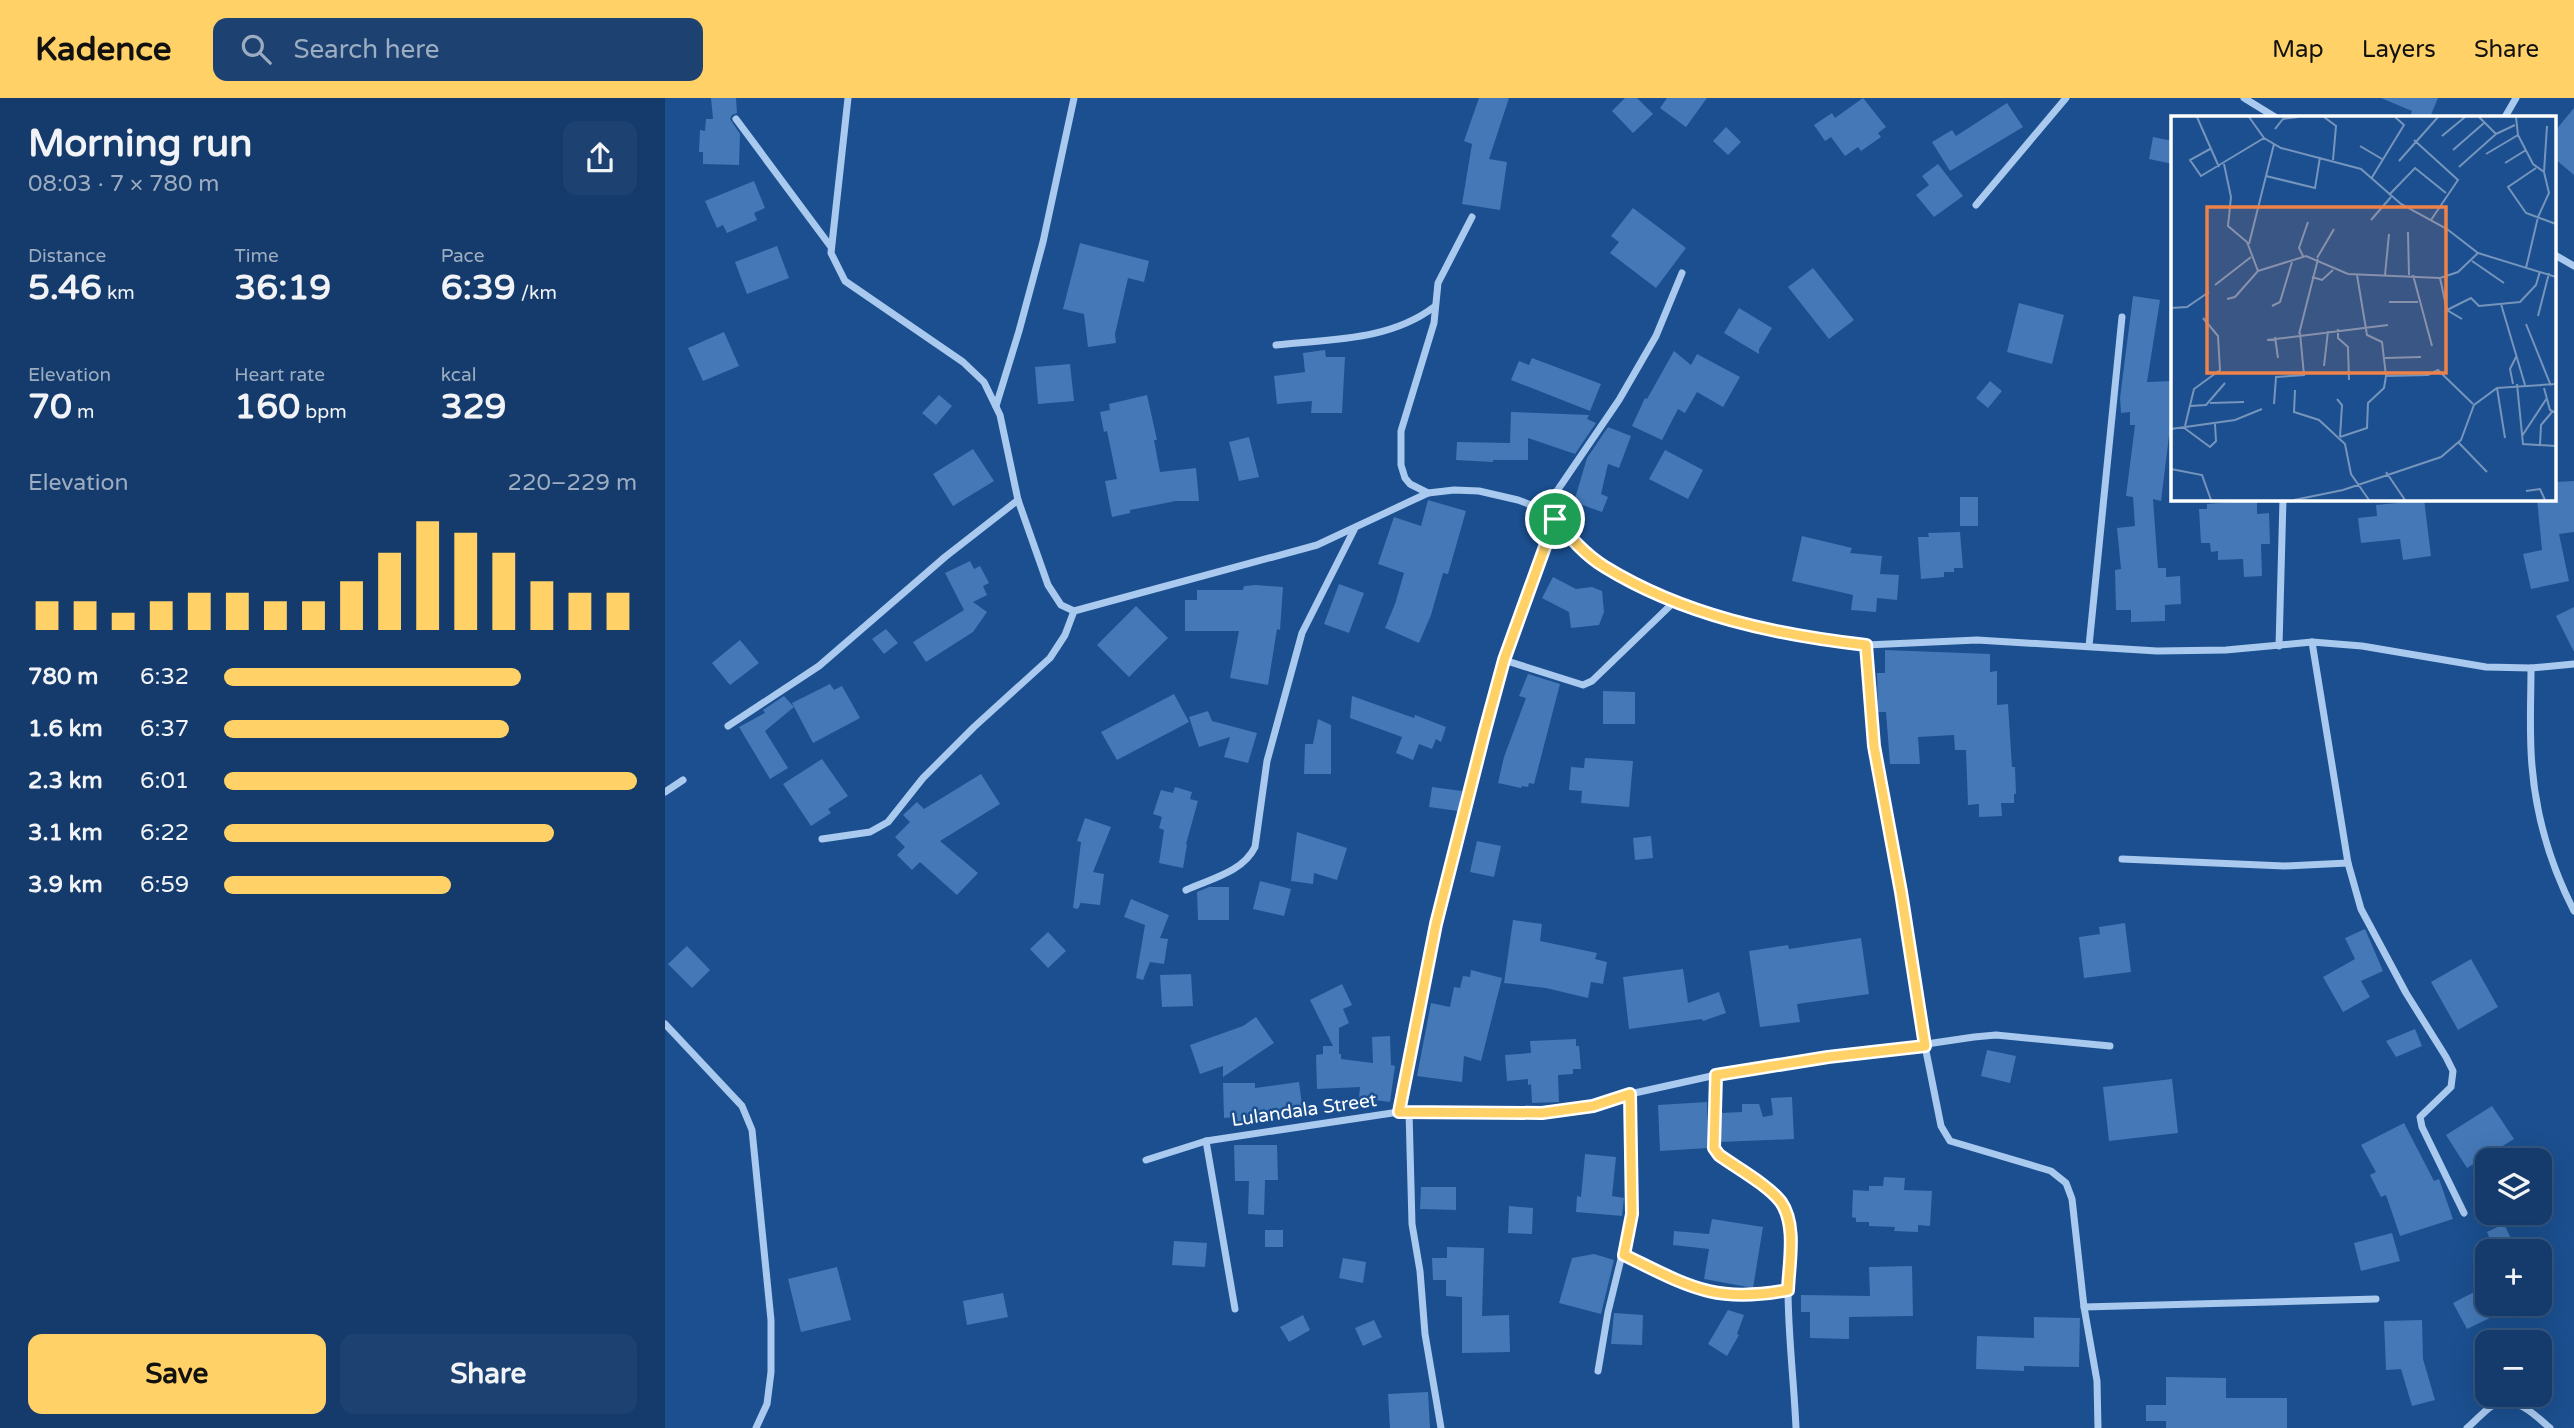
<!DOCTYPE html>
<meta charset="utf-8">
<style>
:root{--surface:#143b6b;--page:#1d4271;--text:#f1f3f6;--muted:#9dadc1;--line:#33557e;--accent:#ffd166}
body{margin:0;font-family:"Varela Round",sans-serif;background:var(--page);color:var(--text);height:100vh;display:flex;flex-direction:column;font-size:26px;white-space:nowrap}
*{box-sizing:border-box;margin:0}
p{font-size:23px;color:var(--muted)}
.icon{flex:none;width:38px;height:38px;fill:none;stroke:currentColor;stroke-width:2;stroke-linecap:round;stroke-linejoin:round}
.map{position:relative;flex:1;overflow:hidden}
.side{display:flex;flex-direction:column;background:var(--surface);width:665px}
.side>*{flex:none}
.tools{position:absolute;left:1810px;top:1050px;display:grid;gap:14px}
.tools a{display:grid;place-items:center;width:77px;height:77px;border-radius:14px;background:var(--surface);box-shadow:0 7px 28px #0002,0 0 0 2px var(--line);font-size:35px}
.pin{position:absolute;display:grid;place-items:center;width:60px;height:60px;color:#fff;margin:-30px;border:4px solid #fff;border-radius:50%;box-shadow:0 2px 7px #0007}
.round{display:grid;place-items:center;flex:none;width:74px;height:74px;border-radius:14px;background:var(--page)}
.summary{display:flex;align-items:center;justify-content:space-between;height:119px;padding:0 28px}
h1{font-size:38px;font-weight:700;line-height:52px}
.figures{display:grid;grid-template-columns:repeat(3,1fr);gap:10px;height:119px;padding:7px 28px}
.figures div{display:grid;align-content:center}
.figures b{font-size:35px;font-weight:700}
.figures small{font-size:19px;font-weight:400}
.figures p{font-size:19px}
.chart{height:196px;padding:14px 28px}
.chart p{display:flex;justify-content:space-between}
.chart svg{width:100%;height:126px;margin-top:7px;stroke:var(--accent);stroke-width:6}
.cta{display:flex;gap:14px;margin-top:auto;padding:14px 28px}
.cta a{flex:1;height:80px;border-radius:14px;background:var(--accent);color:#111;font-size:28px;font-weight:700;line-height:80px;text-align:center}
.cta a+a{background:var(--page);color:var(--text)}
ul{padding:0 28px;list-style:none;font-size:23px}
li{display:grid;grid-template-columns:112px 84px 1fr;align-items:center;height:52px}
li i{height:18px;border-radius:9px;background:var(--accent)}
header{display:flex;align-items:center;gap:42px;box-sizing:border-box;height:98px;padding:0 35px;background:var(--accent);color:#111}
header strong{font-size:33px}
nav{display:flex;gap:38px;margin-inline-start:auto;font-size:24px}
.search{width:490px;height:63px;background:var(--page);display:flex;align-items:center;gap:18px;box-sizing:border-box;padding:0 24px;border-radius:14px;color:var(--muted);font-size:26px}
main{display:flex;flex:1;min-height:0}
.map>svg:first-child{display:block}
.building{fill:#4478b7}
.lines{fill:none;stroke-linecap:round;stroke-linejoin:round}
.minor{stroke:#a9c9ee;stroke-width:7}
.route-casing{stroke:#fff;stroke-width:14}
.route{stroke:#ffd166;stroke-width:9}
.labels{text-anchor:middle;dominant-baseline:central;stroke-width:5;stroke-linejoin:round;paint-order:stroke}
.street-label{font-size:19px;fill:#fff;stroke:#1b4f8f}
.inset-road{fill:none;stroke:#7695bc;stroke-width:2}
.view{fill:#ee8249;fill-opacity:0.15;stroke:#ee8249;stroke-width:3.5}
.inset-edge{fill:none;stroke:#fff;stroke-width:3.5}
</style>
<header>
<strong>Kadence</strong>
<div class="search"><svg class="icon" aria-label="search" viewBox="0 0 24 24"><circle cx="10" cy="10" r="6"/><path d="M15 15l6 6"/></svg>Search here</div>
<nav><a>Map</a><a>Layers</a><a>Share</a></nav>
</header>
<main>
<section class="side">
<div class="summary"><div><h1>Morning run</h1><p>08:03 · 7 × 780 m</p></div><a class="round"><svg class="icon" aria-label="share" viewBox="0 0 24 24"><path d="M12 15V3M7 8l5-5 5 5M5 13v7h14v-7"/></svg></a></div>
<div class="figures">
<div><p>Distance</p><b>5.46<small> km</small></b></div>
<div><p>Time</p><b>36:19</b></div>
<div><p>Pace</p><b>6:39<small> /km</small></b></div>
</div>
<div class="figures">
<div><p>Elevation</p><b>70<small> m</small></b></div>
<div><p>Heart rate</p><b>160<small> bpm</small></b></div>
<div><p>kcal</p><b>329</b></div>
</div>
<div class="chart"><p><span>Elevation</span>220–229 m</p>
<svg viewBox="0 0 160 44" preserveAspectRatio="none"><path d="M5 44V34M15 44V34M25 44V38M35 44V34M45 44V31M55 44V31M65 44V34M75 44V34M85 44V27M95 44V17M105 44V6M115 44V10M125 44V17M135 44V27M145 44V31M155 44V31"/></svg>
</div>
<ul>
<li><b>780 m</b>6:32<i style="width:72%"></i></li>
<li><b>1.6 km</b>6:37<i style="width:69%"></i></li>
<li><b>2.3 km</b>6:01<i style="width:100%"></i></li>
<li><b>3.1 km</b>6:22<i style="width:80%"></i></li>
<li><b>3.9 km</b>6:59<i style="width:55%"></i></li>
</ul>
<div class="cta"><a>Save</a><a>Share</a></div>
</section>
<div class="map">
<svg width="1909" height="1330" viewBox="0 0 1909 1330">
<rect width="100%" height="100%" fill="#1b4f8f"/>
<!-- building -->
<g class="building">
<path d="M46 0H71L72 15 67 17 65 21 75 36 74 67 38 66V54H34L35 32 40 33 41 21H48Z"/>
<path d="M814 0H844L824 61 842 64 835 112 797 106 807 46 799 43Z"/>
<path d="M960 0H972L988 16 968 35 947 13Z"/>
<path d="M1002 0H1042L1021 29 995 10Z"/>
<path d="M1198 0 1221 29 1213 35 1216 39 1196 53 1193 49 1180 58 1166 39 1160 43 1149 27 1167 15 1170 20Z"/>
<path d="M1716 0H1773L1765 19H1745L1747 13Z"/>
<path d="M1342 5 1358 29 1285 73 1267 44 1287 32 1291 38Z"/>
<path d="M1909 10V77L1890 61V33Z"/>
<path d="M1061 29 1076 44 1063 57 1048 43Z"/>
<path d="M1488 39 1508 43V66L1484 61Z"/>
<path d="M1273 66 1298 98 1269 119 1251 97 1264 87 1257 78Z"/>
<path d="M89 83 100 110 89 115 92 122 62 135 58 127 52 130 40 103Z"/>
<path d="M968 110 1021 150 991 190 945 155 954 144 946 138Z"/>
<path d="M415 145 484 163 479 184 463 180 450 236 451 245 423 249 419 216 398 211Z"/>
<path d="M112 148 124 180 82 196 70 164Z"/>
<path d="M1148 170 1189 222 1164 241 1123 189Z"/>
<path d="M1468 198 1495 202 1482 284 1507 283 1508 338H1504L1496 403 1488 401 1493 470H1501V479L1515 478 1516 506 1500 507V523L1466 524V512H1451L1450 472 1456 471 1452 430 1470 428 1468 399 1461 398 1470 327H1465V314L1456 315 1455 300Z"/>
<path d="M1354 205 1399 217 1387 266 1342 254Z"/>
<path d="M1074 210 1107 230 1094 251V256L1059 235Z"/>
<path d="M59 234 74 268 38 283 23 250Z"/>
<path d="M660 252 661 259H680L677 315H646L647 303 612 306 609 278 640 274 638 255Z"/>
<path d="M1009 253 1026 267 1032 256 1075 279 1058 309 1032 294 1020 315 1013 311 997 342 967 328 980 300 982 301Z"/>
<path d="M867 260 936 286 925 313 846 282 854 263 864 267Z"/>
<path d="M405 266 409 303 373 306 370 269Z"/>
<path d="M1325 283 1337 293 1323 310 1311 300Z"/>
<path d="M274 297 287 308 271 327 257 315Z"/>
<path d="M482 297 492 342H489L495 374 531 370 534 403H511L465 412V415L447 419 440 383 452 381 442 333 439 334 435 314 445 312 444 306Z"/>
<path d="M846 314 924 317 922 321 931 325 910 356 863 340V362H828V364L791 362 792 344 845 345Z"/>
<path d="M943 329 966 338 954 370 943 366 936 396 943 399 937 414 909 404 922 360Z"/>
<path d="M584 339 594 379 574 383 564 344Z"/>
<path d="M308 351 329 383 288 408 268 376Z"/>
<path d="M1000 352 1038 372 1023 401 984 381Z"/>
<path d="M1909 383V434L1894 436 1904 483 1866 491 1858 456 1877 452 1872 401H1890V384Z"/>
<rect x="1295" y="399" width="18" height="29"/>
<path d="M1731 401H1759L1766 458 1738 462 1735 441 1696 445 1693 420 1712 418 1711 407 1732 405Z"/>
<path d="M763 402 801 413 783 476 778 475 766 517 754 545 720 530 730 506 739 475 713 466 729 419 756 428Z"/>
<path d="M1592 402V416L1604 415 1605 446H1596L1597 478 1579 479 1578 461 1553 462V453L1546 454 1545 445H1536L1534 411H1542V406Z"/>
<path d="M1295 434 1298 470H1289V474H1279V479L1256 481 1253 439H1264L1263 435Z"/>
<path d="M1137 438 1187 450 1185 455 1217 458 1215 476 1234 477 1232 502 1212 500 1211 514 1186 512 1188 497 1127 483Z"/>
<path d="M305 463 309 471 315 468 324 485 318 488 322 497 308 504 322 514 308 534 261 564 248 544 299 512 280 475Z"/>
<path d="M888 479 911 491 927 489 937 493 939 514 934 527 906 530 904 514 877 500Z"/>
<path d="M674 486 699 495 684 535 659 526Z"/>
<path d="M591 487 618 489 615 532 612 531 603 587 565 580 574 533H520V502H532V492H578L579 488Z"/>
<path d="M471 508 503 540 464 579 432 547Z"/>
<path d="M1909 509V554L1891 518Z"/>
<path d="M221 531 233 545 219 556 207 541Z"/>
<path d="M75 542 94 565 65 587 47 565Z"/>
<path d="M1220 552 1325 556V574L1332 573V607L1343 606 1347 669H1350L1351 696H1349V705H1336L1337 718 1314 719V706L1303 707 1301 652H1290L1289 637 1253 639 1255 666H1225L1221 614H1213L1212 575H1220Z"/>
<path d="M863 576 895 586 869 686 864 685 863 689 857 688 856 690 833 685 839 659 861 600 854 598Z"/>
<path d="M165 586 169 592 177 588 195 620 148 645 127 605Z"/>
<path d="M938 593 970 594V626H938Z"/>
<path d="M509 596 524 624 452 662 436 634Z"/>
<path d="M119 598 129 609 100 633 123 670 105 681 74 629 100 615 98 612Z"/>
<path d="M687 598 749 620 750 617 781 629 776 644 771 641 767 651 754 646 748 662 731 655 737 639 685 620Z"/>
<path d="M543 613 547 623 592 635 583 665 559 659 565 639 534 649 524 619Z"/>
<path d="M653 621 666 627V676H639L640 646H648Z"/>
<path d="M920 660 968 663 964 709 916 705 917 693 904 692 906 669 919 670Z"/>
<path d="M157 661 183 698 163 711 166 715 146 728 118 686Z"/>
<path d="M316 676 335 706 275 743 313 775 292 797 255 764 247 772 232 757 240 749 230 739 245 724 238 717 252 704 259 711Z"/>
<path d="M510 689 527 694 525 701 533 703 521 746 522 747 518 770 494 765 499 732 494 730 497 719 488 716 496 692 508 695Z"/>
<path d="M767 689 797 693 793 713 764 709Z"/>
<path d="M420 720 446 729 428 774 439 776 435 807 416 805 417 802 413 811 408 810 416 744 412 743Z"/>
<path d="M632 734 682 750 672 782 649 775 648 786 626 783Z"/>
<path d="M986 738 988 760 970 762 968 740Z"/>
<path d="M812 743 836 748 829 779 805 774Z"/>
<path d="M595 783 626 791 619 818 588 811Z"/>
<path d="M544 789H564V822H533L532 794Z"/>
<path d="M466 801 504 817 495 840 503 841 499 866 485 864 478 882 471 880 480 827 459 819Z"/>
<path d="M848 822 877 826 875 843 932 855 930 861 942 864 938 886 926 884 923 900 881 890 839 885Z"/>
<path d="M1460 825 1466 874 1419 880 1414 839 1435 836 1434 829Z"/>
<path d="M1700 831 1718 873 1696 883 1705 899 1678 914 1658 879 1690 861 1680 840Z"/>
<path d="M383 834 401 853 383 870 365 851Z"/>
<path d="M1196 840 1204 896 1132 906 1135 924 1095 929 1084 853 1123 847 1124 851Z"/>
<path d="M22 848 45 872 27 890 3 866Z"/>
<path d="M1806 861 1833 909 1793 932 1766 884Z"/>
<path d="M1018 871 1023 905 1054 894 1061 915 1038 923 1037 921 964 931 958 879Z"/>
<path d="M806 872 837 880 816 963 799 958 797 984 752 978 766 905 785 909 789 889 795 890 798 878 805 879Z"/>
<path d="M526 876 528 908 497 909 495 877Z"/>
<path d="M677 886 687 907 678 911 684 925 674 930V956H676V961L708 965 707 939 725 938 726 967 730 968 725 1004 694 1000 695 989 652 991 651 957 658 956V948H668L645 902Z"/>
<path d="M591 919 609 945 558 979V968L535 976 525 947 578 928Z"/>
<path d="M1750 931 1757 948 1731 959 1721 943Z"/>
<path d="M911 941V948H914L916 971H908V976L893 977 894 1004 867 1005 866 986 863 987V981L842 983 840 957 866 955 865 943Z"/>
<path d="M1322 952 1351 958 1345 985 1316 978Z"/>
<path d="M1507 981 1513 1035 1444 1043 1438 989Z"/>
<path d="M634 984 638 1014 569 1024V1019L559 1020 558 985H590V990Z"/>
<path d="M1127 999 1129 1041 1055 1044 1056 1015 1077 1014V1006H1094L1098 1019 1108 1017 1106 1000Z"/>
<path d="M1042 1004 1043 1050 995 1053 993 1007Z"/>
<path d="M1827 1008 1849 1041 1802 1070 1781 1037Z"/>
<path d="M1739 1025 1769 1083 1774 1081 1788 1121 1735 1138 1721 1097 1716 1099 1705 1077 1711 1074 1696 1047Z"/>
<path d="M569 1047H612L613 1082H600L599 1117 583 1116 584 1083H570Z"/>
<path d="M920 1056 951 1059 947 1098 959 1100 957 1118 911 1114 912 1098 916 1099Z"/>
<path d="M1219 1079 1240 1080 1239 1092 1267 1093 1265 1128 1253 1127V1134L1229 1133 1230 1129 1204 1128V1124H1191V1120L1187 1119 1188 1092 1204 1093V1088H1218Z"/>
<path d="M756 1089H791V1112L755 1111Z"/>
<path d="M844 1108 868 1110 867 1136 843 1135Z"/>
<path d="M1047 1121 1098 1129 1088 1190 1039 1181 1044 1151 1008 1147 1009 1133 1044 1136Z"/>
<path d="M1839 1126 1852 1153H1830L1822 1134Z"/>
<rect x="600" y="1132" width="18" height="17"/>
<path d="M1727 1135 1735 1163 1696 1173 1689 1145Z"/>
<path d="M509 1143 542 1145 540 1169 507 1167Z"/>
<path d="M782 1149 819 1150 817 1218 844 1217 845 1254 797 1255V1199L781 1198V1182H768L767 1160H782Z"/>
<path d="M929 1156 949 1162 936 1216 894 1205 907 1160Z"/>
<path d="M678 1160 701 1164 698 1185 674 1180Z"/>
<path d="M1247 1168 1248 1218 1184 1219V1241L1145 1240V1214H1136V1197L1205 1198 1204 1169Z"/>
<path d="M172 1169 186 1222 136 1234 123 1181Z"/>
<path d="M1813 1192 1827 1219 1802 1231 1788 1205Z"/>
<path d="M338 1195 343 1219 302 1227 298 1203Z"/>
<path d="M1063 1212 1079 1217 1072 1236 1074 1237 1062 1258 1043 1246Z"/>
<path d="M949 1215 978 1217 977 1247 946 1246Z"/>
<path d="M638 1217 645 1232 624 1244 615 1229Z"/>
<path d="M1369 1219 1415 1220 1414 1269 1359 1268V1273L1311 1271 1312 1238 1369 1240Z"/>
<path d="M709 1222 717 1239 698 1248 690 1230Z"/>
<path d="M1757 1222 1758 1261 1770 1302 1747 1308 1736 1271 1721 1272 1719 1223Z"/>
<path d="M1501 1279 1561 1280V1300H1622V1330H1501V1323H1481V1307H1501Z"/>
<path d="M763 1294 765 1330H725L723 1296Z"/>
</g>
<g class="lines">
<!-- minor -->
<g class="minor">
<path d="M183 0 166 155 180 183 298 264 319 284 335 317 353 402 383 487 396 507 409 513 652 447 763 395 789 392 814 393 853 402 879 412 915 450 939 469 1009 504 1067 523 1125 537 1201 547 1312 542 1492 553 1561 552 1647 544 1697 548 1821 569 1866 570 1909 566"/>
<path d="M1579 0 1610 19"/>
<path d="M1840 19 1851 0"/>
<path d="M71 21 166 149"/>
<path d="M1311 107 1401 0"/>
<path d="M1890 157 1909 168"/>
<path d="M611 247C665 241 724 243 769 209"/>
<path d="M331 308 354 233 378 144 409 0"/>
<path d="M763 395 745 386 740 380 736 367V333L769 225 773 185 807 119"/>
<path d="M879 412 954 302 991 238 1017 175"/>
<path d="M1647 544 1683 765 1696 811 1741 895 1781 959 1788 973 1786 989 1755 1019 1757 1029 1799 1115"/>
<path d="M1201 547 1210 648 1236 794 1260 948 1276 1028 1285 1043 1386 1073 1401 1085 1407 1101 1419 1209 1432 1283 1433 1330"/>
<path d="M1424 548 1457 219"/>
<path d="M1614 548 1618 401"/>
<path d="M839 562 918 587 927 583 1009 504"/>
<path d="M1866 570C1866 602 1864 635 1867 668 1871 718 1886 768 1909 813"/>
<path d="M63 628 154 568 280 459 353 402"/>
<path d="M0 694 18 682"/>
<path d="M157 741 205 734 223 724 258 680 309 629 385 560 400 537 409 513"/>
<path d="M1457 761 1619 768 1683 765"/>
<path d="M521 792C545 781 578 774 590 749L602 663 637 535 689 432"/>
<path d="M0 926 77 1008 87 1032 106 1222V1274L102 1306 91 1330"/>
<path d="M1051 977 1049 1050 1054 1057C1071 1069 1106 1089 1117 1106 1132 1131 1123 1164 1123 1191 1123 1236 1129 1284 1131 1330"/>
<path d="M744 1013 747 1126 755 1173 760 1236 776 1330"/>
<path d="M734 1014 771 826 820 632 839 562 890 421"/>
<path d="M541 1043 570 1211"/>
<path d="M481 1062 541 1043 734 1014 877 1015 927 1008 965 996 1051 977 1309 939 1331 937 1445 948"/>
<path d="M959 1157C1023 1188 1049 1206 1123 1192"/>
<path d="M1419 1209 1711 1201"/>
<path d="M933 1273 943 1214 967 1116 965 996"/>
<path d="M1802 1330C1811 1323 1822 1309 1832 1305 1853 1299 1871 1318 1885 1330"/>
</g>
</g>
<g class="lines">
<!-- route casing -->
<g class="route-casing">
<path id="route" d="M890 421C905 439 920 457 940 469 1018 517 1111 537 1201 547L1209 648 1236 794 1260 948 1163 959 1051 977 1049 1050 1054 1057C1072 1070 1103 1087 1116 1104 1132 1127 1124 1165 1123 1192 1049 1206 1023 1188 959 1157L967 1116 965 996 928 1008 877 1015 734 1014 771 826 820 632 839 562Z"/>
</g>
<!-- route -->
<use href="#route" class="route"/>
</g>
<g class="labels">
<!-- street labels -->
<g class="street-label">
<text transform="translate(639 1012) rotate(-8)">Lulandala Street</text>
</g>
</g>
<!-- overview -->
<g transform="translate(1506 18)">
<rect width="385" height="385" fill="#1b4f8f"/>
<path class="inset-road" d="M26 1 48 51M78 1 93 22 110 32 190 53 230 88 276 113 307 137 385 161M153 1 165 10 162 44M308 1 325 18 344 9M345 1 347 19 362 48 373 56 378 77 367 101 355 152M104 13 112 3 127 1M271 20 294 1M243 24 287 64 260 104M189 30 211 43M39 33 19 44 30 60 93 22M282 34 313 7M315 38 347 19M228 45 267 1M334 47 355 34M53 48 60 81 57 110 76 126 87 155 135 140 177 158 269 162 287 156 307 137M288 51 325 18M365 52 337 71 355 97 385 108M373 56 376 10M95 60 144 72 149 41M200 63 233 9 224 1M218 79 244 52 275 77M200 104 220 81M237 116 238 159M78 128 103 28M132 140 128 132 137 106M146 142 163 113M301 145 333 167M214 159 218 118M242 159 261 230M141 161 151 164 162 154M269 162 276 194 291 203M44 169 80 141M56 183 64 181 87 155M218 186H247M330 188 354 269M101 190 109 186 121 146M0 192 16 191 38 176M276 194 300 182 308 190 349 186 365 169 369 155M367 200 378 157M355 208 380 270M167 213V222L177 231 178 264M128 218 147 143M104 221 107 242M96 224 217 209M214 242 250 241M153 250 157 215M215 260 257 259 267 254 302 288M342 268 339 253 346 239M346 268 352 328 385 330M326 272 334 322M373 272 379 294 385 297M124 274 123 296 148 304 174 328 180 358 198 384M166 283 171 289 169 321M39 287 73 286M103 288 105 261 133 259 129 217M19 290 35 289 54 267M14 310 23 273 49 254 47 220 32 202M12 311 39 331 45 325 44 308M0 313 64 304 91 293M351 320 376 282M169 321 196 312 197 287 213 272 215 260 211 226 196 219 186 159M288 327 316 356M369 329 370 309 381 296M0 353 31 359 40 384M215 356 234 384M355 375 369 373 374 384M123 384 172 374 270 341 290 324 303 289 326 272 385 268"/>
<path class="view" d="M36 91H275V257H36Z"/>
<rect width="385" height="385" class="inset-edge"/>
</g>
</svg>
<div class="tools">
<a><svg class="icon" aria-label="layers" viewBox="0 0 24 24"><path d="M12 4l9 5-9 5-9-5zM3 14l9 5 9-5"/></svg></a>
<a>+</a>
<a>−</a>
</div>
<div class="pin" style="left:890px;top:421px;background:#1e9e55"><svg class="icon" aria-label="arrive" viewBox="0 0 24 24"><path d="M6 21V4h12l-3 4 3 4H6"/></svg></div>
</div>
</main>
